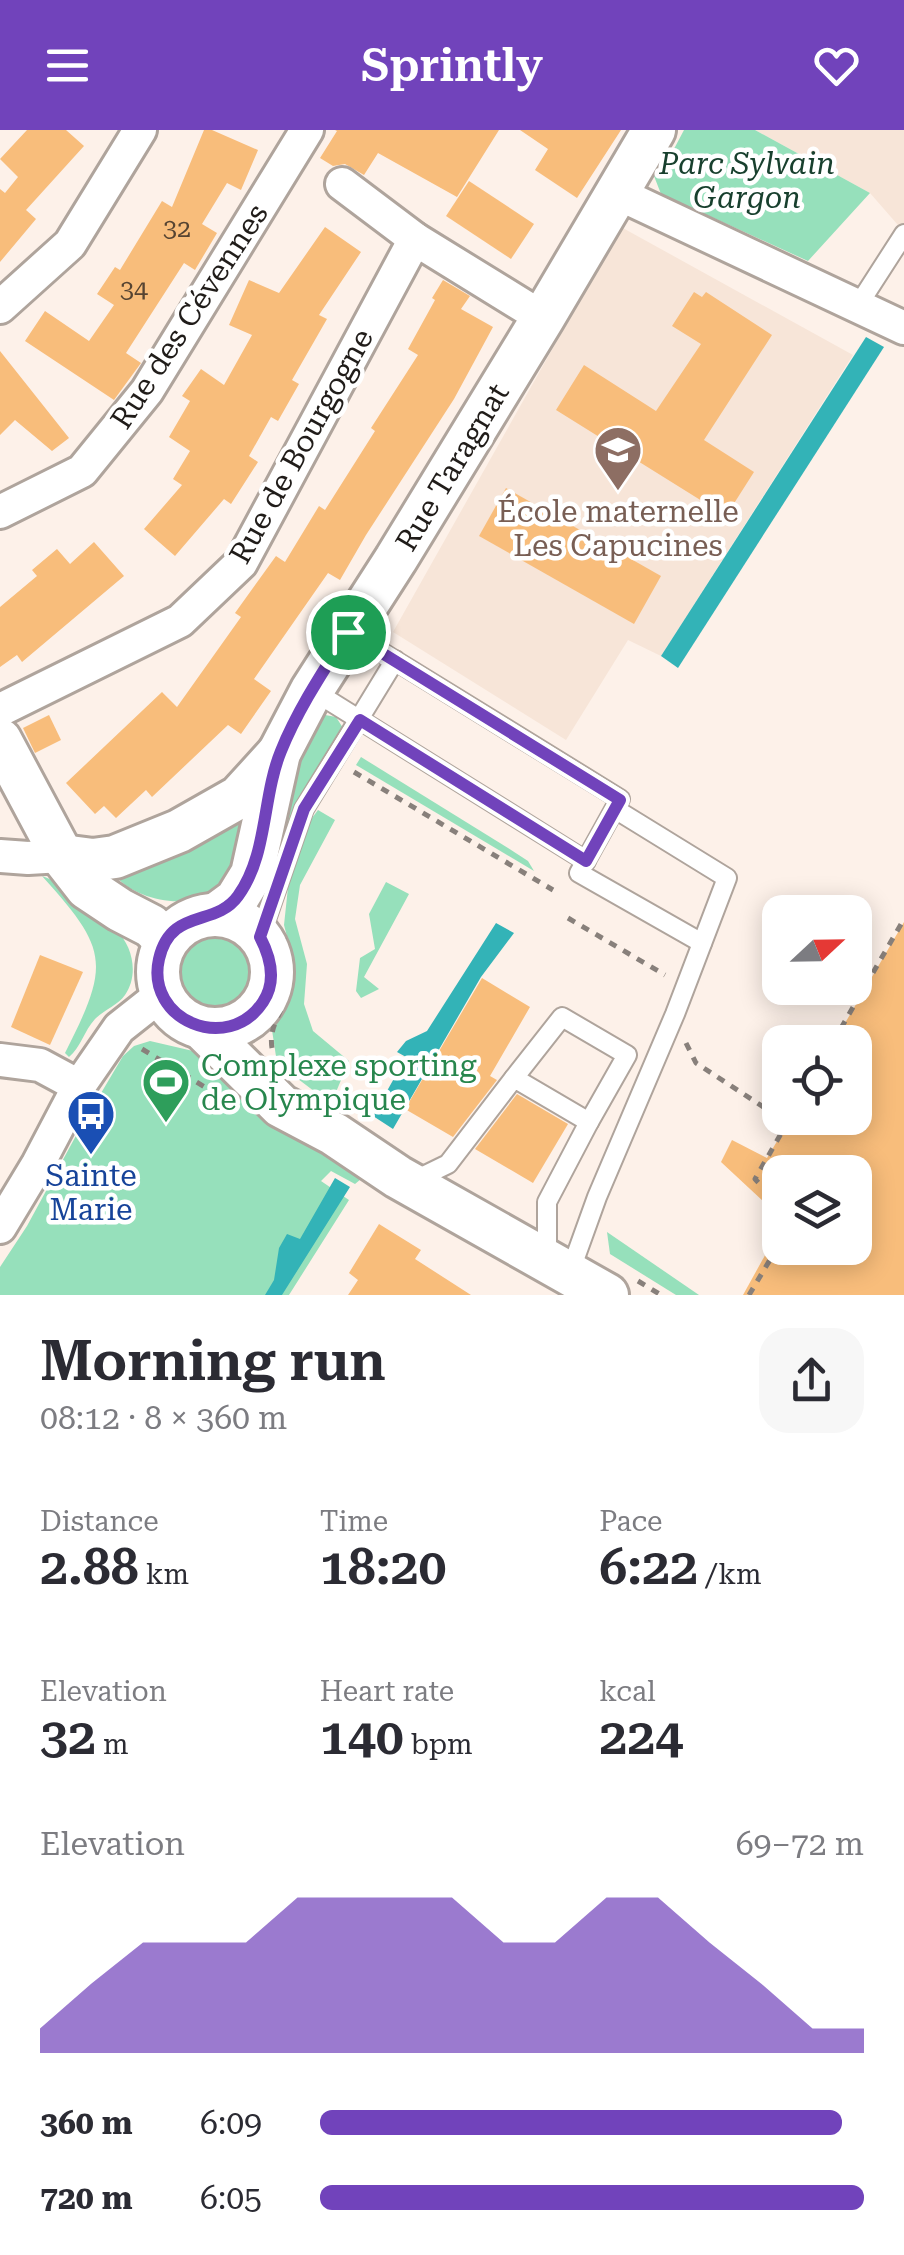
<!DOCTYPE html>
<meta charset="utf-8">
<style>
:root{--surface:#fff;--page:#f7f7f7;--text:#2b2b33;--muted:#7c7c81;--accent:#7143bb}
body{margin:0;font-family:"Roboto Serif",serif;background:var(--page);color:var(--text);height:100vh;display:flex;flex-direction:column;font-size:38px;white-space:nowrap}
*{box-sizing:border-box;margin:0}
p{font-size:32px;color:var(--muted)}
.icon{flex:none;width:55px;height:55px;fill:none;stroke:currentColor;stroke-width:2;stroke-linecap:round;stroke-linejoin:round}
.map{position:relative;height:1165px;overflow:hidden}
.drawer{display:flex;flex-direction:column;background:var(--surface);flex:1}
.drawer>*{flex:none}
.needle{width:65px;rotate:68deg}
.buttons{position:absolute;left:762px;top:765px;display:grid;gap:20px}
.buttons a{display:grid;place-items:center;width:110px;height:110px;border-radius:20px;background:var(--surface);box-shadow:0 5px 25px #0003;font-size:50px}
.pin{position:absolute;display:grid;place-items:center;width:85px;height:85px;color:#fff;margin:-42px;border:5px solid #fff;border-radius:50%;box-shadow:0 2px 10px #0007}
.round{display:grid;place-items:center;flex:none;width:105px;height:105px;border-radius:30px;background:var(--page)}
.headline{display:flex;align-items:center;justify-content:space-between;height:170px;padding:0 40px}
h1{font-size:55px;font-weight:600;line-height:75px}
.figures{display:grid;grid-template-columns:repeat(3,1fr);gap:15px;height:170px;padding:10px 40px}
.figures div{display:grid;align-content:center}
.figures b{font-size:50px;font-weight:600}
.figures small{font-size:28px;font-weight:400}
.figures p{font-size:28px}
.chart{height:280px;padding:20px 40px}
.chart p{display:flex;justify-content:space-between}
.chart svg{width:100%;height:180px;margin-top:10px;fill:var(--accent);opacity:.7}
ul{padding:0 40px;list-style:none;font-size:32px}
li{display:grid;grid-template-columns:160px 120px 1fr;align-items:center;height:75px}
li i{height:25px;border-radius:12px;background:var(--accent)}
header{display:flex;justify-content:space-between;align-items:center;height:130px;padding:0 40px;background:var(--accent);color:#fff;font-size:45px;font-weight:600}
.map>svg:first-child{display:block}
.built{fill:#f7e5d8}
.green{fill:#96e0bb}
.water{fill:#33b3b7}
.building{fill:#f8bd7b}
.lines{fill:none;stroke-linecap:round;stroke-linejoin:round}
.service-casing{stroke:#afa49c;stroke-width:22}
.minor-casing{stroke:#afa49c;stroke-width:38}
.tertiary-casing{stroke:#afa49c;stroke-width:48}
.path{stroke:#88807b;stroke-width:5;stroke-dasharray:8 8;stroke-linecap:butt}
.service{stroke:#fff;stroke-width:18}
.minor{stroke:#fff;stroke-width:32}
.tertiary{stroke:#fff;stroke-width:42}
.route-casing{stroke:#fff;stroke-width:20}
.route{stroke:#7143bb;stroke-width:12}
.labels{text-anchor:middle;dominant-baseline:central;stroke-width:9;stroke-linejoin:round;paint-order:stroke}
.number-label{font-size:25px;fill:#564432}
.park-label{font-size:30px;font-style:italic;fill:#18402e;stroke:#fff}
.street-label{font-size:30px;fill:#201c19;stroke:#fff}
.education-label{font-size:30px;fill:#785e54;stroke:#fff}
.leisure-label{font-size:30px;fill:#27864d;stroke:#fff;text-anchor:start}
.transit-label{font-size:30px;fill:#164399;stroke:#fff}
</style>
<header><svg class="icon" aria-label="menu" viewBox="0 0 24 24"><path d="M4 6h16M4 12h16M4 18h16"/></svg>Sprintly<svg class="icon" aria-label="heart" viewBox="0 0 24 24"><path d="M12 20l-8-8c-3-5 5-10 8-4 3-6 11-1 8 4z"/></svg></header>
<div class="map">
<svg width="904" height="1165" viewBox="0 0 904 1165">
<rect width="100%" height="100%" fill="#fdf1e9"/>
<!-- built -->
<g class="built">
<path d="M755 0H904V102L870 63Z"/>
<path d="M621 97 853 225 661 526 628 510 566 610 393 502Z"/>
</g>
<!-- green -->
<g class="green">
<path d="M684 0H755L870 63 808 131 661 64 654 46 675 17Z"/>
<path d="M320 584 336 587 343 598 260 777 249 776 291 662 301 624Z"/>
<path d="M361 627 508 718 528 731 534 741 356 635Z"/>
<path d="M248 672 232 758C216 762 199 770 183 771 161 773 128 763 115 745Z"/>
<path d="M318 680 335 690 300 755 295 789 307 834 304 874 313 901 349 931 331 974 277 933 272 900 289 873 295 838 284 795 289 748 312 688Z"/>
<path d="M42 746C65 753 64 770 82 781 92 787 106 792 116 800 133 816 139 845 125 865 118 875 104 880 95 889 84 901 81 917 69 927L65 923C110 834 109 820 42 746Z"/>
<path d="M386 752 409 764 364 847 379 859 361 868 356 861 360 828 375 819 369 784Z"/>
<circle cx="214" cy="844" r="41"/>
<path d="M150 911 206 924 264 984 361 1049 355 1054 331 1041 321 1051 349 1070 289 1165H0V1137L27 1096 78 1002 123 926 134 916Z"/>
<path d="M607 1102 699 1165H676L610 1124Z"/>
</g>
<!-- water -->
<g class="water">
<path d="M866 207 884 217 678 538 661 526Z"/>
<path d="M496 793 514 803 481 847 393 999 373 986 406 927 397 922 406 911 427 901Z"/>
<path d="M335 1048 350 1057 282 1165H265L274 1150 279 1118 287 1104 300 1109Z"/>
</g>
<!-- building -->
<g class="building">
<path d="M27 0H66L84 16 26 80 36 89 0 132V59L5 63 18 47 0 29Z"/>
<path d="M204 0H212L258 20 241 60 227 53 202 94 217 103 195 140 184 133 126 223 141 233 114 270 25 211 45 181 89 211 114 175 97 164 115 137 120 140 162 71 172 77Z"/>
<path d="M335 0H499L457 67 378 23 364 45 345 34 333 36 320 28 337 1Z"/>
<path d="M520 0H621L577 68 535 40 548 19Z"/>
<path d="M469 51 534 94 511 129 446 86Z"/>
<path d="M325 97 361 122 319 185 327 189 292 250 299 254 278 291 271 287 249 326 258 332 231 374 224 369 175 426 144 399 182 355 173 349 190 321 169 307 190 271 182 266 201 239 224 255 252 205 229 195 249 150 279 163Z"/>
<path d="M443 150 470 166 461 179 493 197 454 269 366 405 340 450 328 443 254 549 271 561 241 604 228 595 152 667 146 660 116 688 104 676 95 684 66 653 162 562 177 577 241 487 235 483 276 426 285 432 319 376 325 380 375 301 371 298 418 225 408 219 435 170 432 168Z"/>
<path d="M694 162 702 167 706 162 772 205 704 310 754 342 726 386 556 280 584 235 656 281 701 214 672 196Z"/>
<path d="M0 221 69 308 52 321 15 290 0 305Z"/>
<path d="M506 358 661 446 634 494 479 406Z"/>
<path d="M94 412 124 446 22 532 17 525 0 537V477L37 446 32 440 57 419 70 434Z"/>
<path d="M49 585 61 610 35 623 23 598Z"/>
<path d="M904 792V1165H743L769 1118H855V1042H780V1087L721 1032 732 1010 767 1028 791 988H855V912H834Z"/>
<path d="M40 825 83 842 50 915 11 897Z"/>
<path d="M482 848 530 877 490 946 497 950 453 1007 405 979Z"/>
<path d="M517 964 568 994 533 1053 475 1019Z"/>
<path d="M379 1094 421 1120 415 1129 471 1165H348L358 1150 349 1143Z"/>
</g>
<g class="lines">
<!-- service casing -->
<g class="service-casing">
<g id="service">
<path d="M857 177 904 104"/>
<path d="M349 502 620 669 579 743 702 813"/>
<path d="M312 560 586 731"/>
<path d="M260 807 304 679 395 530"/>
<path d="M514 948 562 887 627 925 589 992"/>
<path d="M411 1052 448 1034 514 948 589 992 547 1072V1129"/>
<path d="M570 1142 597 1067 675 884 727 748 615 679"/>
</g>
</g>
<!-- minor casing -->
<g class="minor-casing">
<g id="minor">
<path d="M342 54 415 109 543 188"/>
<path d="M617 63 904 198"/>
<path d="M0 177 70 114 140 0"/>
<path d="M0 382 82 341 147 261 307 0"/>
<path d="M0 580 180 491 241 433 415 109"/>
<path d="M0 726 28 728 62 726"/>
<path d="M0 930 40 935 79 956"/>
<path d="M0 1097 38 1034 79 956 119 898 162 864"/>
</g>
</g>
<!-- tertiary casing -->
<g class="tertiary-casing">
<g id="tertiary">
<path d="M0 610 62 726 87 758 120 780 151 796 166 811"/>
<path d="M62 726 93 730 115 727 179 701 239 667 279 623"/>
<path d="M217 784 236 770 252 744 279 623 312 560 396 429 543 188 654 0"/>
<circle cx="215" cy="842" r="57"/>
<path d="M202 898 281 976 334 1004 398 1047 607 1165"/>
</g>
</g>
<!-- path -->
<g class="path">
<path d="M354 642 553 760"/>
<path d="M568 788 665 845"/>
<path d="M833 912 904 789"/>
<path d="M686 913 696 933 765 978"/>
<path d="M272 918C269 899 278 889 284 872 293 850 289 831 284 809"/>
<path d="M142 919 218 965"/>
<path d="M780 1076 755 1049 790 988"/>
<path d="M638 1151 661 1165"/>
<path d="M749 1165 780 1113"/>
</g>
<!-- service -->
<use href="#service" class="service"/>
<!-- minor -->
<use href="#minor" class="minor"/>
<!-- tertiary -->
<use href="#tertiary" class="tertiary"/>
</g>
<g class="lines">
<!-- route casing -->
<g class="route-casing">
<path id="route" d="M348 502 620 670 586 731 360 590 304 679 260 807C271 828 277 851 263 872 228 925 145 890 159 829 171 777 215 798 238 766 268 725 262 667 281 621 298 579 324 540 348 502Z"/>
</g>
<!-- route -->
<use href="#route" class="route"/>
</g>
<!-- icons -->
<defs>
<g id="school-pin" transform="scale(2.5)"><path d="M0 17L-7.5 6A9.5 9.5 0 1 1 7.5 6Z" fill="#8d6e63" stroke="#fff"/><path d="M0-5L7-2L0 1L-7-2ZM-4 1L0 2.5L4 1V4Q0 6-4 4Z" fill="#fff"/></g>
<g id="stadium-pin" transform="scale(2.5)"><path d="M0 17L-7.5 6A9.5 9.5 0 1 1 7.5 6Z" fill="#2e9e5b" stroke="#fff"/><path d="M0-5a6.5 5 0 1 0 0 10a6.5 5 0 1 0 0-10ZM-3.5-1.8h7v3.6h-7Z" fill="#fff"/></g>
<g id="bus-pin" transform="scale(2.5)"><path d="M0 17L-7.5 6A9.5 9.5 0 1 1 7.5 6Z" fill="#1a4fb4" stroke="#fff"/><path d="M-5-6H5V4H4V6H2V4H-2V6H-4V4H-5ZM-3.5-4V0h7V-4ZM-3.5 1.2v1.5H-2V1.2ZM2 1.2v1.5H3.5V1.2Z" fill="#fff"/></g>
</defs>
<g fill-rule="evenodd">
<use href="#school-pin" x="618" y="320"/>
<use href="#stadium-pin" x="166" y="952"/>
<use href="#bus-pin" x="91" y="984"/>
</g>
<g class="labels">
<!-- number labels -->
<g class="number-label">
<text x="177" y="98">32</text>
<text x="134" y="159">34</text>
</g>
<!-- park labels -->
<g class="park-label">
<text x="747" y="33">Parc Sylvain<tspan x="747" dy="34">Gargon</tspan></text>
</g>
<!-- street labels -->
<g class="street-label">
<text transform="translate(189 186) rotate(-57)">Rue des Cévennes</text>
<text transform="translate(301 316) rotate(-61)">Rue de Bourgogne</text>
<text transform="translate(452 337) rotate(-59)">Rue Taragnat</text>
</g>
<!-- education labels -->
<g class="education-label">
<text x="618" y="381">École maternelle<tspan x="618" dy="34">Les Capucines</tspan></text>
</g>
<!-- leisure labels -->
<g class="leisure-label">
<text x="201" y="935">Complexe sporting<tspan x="201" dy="34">de Olympique</tspan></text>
</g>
<!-- transit labels -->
<g class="transit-label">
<text x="91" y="1045">Sainte<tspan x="91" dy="34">Marie</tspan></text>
</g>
</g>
</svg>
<div class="buttons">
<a><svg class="needle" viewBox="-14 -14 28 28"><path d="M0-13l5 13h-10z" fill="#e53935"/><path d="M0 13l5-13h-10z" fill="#7c7c81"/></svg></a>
<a><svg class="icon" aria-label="locate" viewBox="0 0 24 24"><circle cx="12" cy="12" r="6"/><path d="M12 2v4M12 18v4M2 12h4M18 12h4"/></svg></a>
<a><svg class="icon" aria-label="layers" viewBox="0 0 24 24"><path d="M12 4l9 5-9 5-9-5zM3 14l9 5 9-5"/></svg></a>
</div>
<div class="pin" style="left:348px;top:502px;background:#1e9e55"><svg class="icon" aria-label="arrive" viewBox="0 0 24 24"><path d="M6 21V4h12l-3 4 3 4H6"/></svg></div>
</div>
<section class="drawer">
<div class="headline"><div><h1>Morning run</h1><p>08:12 · 8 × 360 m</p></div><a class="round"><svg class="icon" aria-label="share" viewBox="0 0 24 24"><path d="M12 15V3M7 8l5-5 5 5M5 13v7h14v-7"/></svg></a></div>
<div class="figures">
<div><p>Distance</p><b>2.88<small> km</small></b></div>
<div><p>Time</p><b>18:20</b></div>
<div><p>Pace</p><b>6:22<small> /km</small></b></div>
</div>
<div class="figures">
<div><p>Elevation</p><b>32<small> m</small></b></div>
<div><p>Heart rate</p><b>140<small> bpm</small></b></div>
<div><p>kcal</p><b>224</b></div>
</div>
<div class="chart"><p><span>Elevation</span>69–72 m</p>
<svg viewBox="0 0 160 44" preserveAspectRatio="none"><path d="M0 44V38L10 27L20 17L30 17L40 17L50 6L60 6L70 6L80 6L90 17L100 17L110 6L120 6L130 17L140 27L150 38L160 38V44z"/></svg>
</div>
<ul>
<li><b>360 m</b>6:09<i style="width:96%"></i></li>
<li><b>720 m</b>6:05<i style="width:100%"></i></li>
</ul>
</section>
